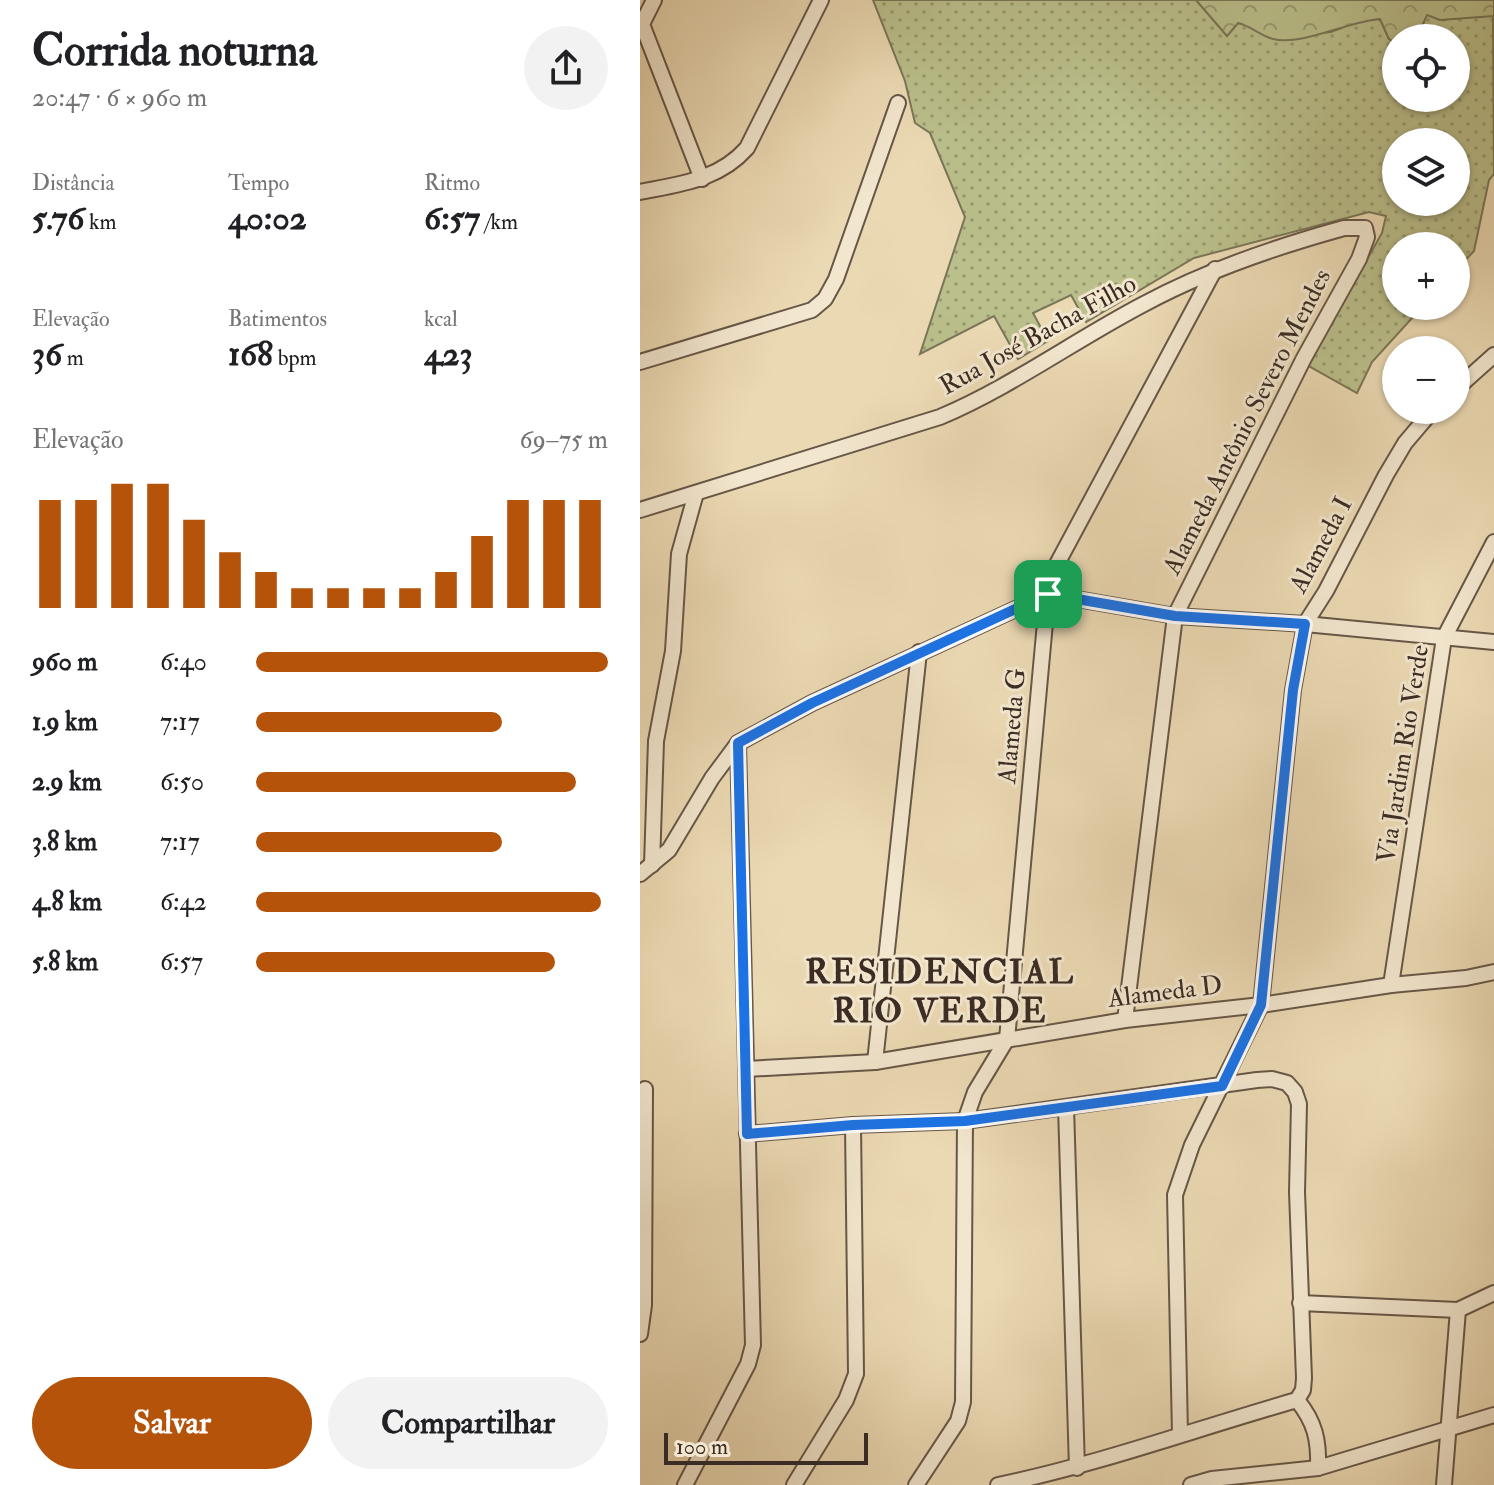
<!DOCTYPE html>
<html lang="pt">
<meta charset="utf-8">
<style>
:root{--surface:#fff;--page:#f2f2f2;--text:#202124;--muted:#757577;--accent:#b45309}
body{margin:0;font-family:"IM FELL Double Pica",serif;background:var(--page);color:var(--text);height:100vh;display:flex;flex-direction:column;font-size:30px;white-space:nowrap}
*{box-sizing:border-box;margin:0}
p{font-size:26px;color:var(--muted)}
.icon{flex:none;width:44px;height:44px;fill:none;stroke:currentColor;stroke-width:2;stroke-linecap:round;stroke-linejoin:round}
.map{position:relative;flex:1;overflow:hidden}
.drawer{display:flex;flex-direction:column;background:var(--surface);width:640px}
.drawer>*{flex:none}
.fabs{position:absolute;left:742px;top:24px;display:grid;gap:16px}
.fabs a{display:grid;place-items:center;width:88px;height:88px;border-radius:50%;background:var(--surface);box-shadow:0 2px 6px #0004;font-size:40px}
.scale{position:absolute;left:24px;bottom:20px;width:204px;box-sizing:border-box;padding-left:8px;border:4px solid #3b2c24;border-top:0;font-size:22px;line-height:28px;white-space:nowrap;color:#3b2c24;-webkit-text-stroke:6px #f2e6ce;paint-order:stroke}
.pin{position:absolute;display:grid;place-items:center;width:68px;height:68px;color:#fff;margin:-34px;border-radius:16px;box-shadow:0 4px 12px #0006}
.round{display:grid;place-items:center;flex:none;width:84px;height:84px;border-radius:42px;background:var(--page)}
.head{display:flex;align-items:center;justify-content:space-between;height:136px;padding:0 32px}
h1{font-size:44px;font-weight:700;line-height:60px}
.figures{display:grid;grid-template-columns:repeat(3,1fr);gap:12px;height:136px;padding:8px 32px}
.figures div{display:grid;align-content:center}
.figures b{font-size:34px;font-weight:700}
.figures small{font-size:22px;font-weight:400}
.figures p{font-size:22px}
.chart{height:224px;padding:16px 32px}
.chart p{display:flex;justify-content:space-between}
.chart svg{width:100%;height:144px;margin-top:8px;stroke:var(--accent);stroke-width:6}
.cta{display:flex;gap:16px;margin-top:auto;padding:16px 32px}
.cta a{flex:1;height:92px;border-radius:48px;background:var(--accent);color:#fff;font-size:32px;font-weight:700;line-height:92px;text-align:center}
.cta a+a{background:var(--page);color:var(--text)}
ul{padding:0 32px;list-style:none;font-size:26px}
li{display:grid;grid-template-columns:128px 96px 1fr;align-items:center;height:60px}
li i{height:20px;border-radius:10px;background:var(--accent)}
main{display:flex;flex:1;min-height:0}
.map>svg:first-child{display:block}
.grass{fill:url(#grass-dots);stroke:#7a7658;stroke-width:2;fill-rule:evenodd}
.forest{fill:url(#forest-crowns);stroke:#7a7658;stroke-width:2}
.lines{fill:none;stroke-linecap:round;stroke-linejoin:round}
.minor-casing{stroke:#675748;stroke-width:18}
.minor{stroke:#f2e6ce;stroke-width:14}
.route-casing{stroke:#fff;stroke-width:16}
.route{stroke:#1a73e8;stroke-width:10}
.labels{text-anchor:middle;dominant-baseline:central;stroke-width:6;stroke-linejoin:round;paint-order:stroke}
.street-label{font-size:26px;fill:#3b2c24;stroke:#f2e6ce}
.district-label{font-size:34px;font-weight:bold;letter-spacing:2px;fill:#3b2c24;stroke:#f2e6ce}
</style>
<main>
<section class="drawer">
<div class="head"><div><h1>Corrida noturna</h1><p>20:47 · 6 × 960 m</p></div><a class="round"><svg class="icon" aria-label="share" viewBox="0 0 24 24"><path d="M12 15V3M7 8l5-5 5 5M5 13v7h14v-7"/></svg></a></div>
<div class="figures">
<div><p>Distância</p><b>5.76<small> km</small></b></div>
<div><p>Tempo</p><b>40:02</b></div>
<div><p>Ritmo</p><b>6:57<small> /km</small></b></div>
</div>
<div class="figures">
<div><p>Elevação</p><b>36<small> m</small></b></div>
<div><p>Batimentos</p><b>168<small> bpm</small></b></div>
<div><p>kcal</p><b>423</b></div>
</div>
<div class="chart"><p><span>Elevação</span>69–75 m</p>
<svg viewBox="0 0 160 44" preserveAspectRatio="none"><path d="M5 44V11M15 44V11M25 44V6M35 44V6M45 44V17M55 44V27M65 44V33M75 44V38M85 44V38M95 44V38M105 44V38M115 44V33M125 44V22M135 44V11M145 44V11M155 44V11"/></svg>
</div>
<ul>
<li><b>960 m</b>6:40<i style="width:100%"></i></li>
<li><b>1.9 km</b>7:17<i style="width:70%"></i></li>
<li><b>2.9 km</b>6:50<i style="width:91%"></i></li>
<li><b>3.8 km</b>7:17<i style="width:70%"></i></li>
<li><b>4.8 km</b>6:42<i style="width:98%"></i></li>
<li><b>5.8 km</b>6:57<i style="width:85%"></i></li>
</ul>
<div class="cta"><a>Salvar</a><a>Compartilhar</a></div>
</section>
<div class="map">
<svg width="854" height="1485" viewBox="0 0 854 1485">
<defs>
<pattern id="grass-dots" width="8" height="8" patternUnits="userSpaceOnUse" patternTransform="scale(2)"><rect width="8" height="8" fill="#babf8b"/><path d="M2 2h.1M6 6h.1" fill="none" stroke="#989b71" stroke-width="1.8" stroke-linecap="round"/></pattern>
<pattern id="forest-crowns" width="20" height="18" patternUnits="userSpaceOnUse" patternTransform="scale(2)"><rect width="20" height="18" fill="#babf8b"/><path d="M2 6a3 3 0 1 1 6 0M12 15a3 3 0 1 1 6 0" fill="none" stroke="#989b71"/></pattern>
</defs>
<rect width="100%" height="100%" fill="#ebd9b3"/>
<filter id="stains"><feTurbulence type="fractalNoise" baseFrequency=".0025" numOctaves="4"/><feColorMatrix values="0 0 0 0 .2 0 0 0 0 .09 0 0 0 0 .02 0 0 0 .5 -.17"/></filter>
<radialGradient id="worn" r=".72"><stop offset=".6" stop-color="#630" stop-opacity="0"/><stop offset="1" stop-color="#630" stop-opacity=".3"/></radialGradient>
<!-- grass -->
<path class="grass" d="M233 0H556L587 36 598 23 613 27 631 38 691 32 719 21 740 19 749 39 756 43V98H816V38H787L782 26 787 14 800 20 853 15 854 174 849 180 834 251 816 270V246H756V306H783L732 362 717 393 667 365 742 233 746 216 729 212 554 258 446 322 431 295 393 313 408 341 378 359 354 316 280 354 325 217 290 133 275 123 265 81ZM756 142H816V202H756Z"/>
<!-- forest -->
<path class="forest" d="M556 0H854V16L800 20 787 15 782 26 787 38H756V43L749 39 740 19C709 21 663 46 633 39 621 36 611 26 598 23L587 36Z"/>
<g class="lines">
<!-- minor casing -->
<g class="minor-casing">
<g id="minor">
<path d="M0 19 62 179"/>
<path d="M2 24 14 0"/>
<path d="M0 192C40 184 79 180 107 148L181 0"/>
<path d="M0 362 172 310 185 299 196 279 258 103"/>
<path d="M816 389 854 355"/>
<path d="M0 510 300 417C371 387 435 340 504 304 567 270 635 247 704 228H725L727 237 719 259 664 358 535 616 485 1020"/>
<path d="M12 865 16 741 33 651 39 554 56 493"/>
<path d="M0 874 29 850 72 778 98 743 172 703 408 594 535 616 665 624 854 642"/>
<path d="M751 985 804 638 854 542"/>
<path d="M235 1062 279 652"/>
<path d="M106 1069 235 1062 485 1020 621 1005 751 985 826 978 854 972"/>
<path d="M426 1107 437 1468"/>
<path d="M107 1134 213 1125 325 1121 617 1080 632 1079 647 1083 655 1092 659 1104 657 1192 664 1378 663 1390 657 1400"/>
<path d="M660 1303 818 1310 854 1293"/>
<path d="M0 1334 4 1305 5 1089"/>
<path d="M657 1400C675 1422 679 1440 678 1468"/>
<path d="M540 1434 535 1195 552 1145 621 1005 653 690 665 624 686 591 746 475 765 443 793 410"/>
<path d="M45 1485 108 1364 113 1345 98 743"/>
<path d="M154 1485 206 1400 216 1374 213 1125"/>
<path d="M276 1485 318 1421 323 1402 325 1121 335 1092 367 1039 409 579 575 269"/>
<path d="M358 1485C460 1464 558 1428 657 1400"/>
<path d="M551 1485 572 1479 678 1468 854 1415"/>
<path d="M804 1485 818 1310"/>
</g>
</g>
<!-- minor -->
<use href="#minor" class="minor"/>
</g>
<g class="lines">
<!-- route casing -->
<g class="route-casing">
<path id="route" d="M408 594 535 616 665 624 653 690 621 1005 582 1086 325 1121 213 1125 107 1134 98 743 172 703Z"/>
</g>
<!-- route -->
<use href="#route" class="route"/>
</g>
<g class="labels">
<!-- street labels -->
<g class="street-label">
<text transform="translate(398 335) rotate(-29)">Rua José Bacha Filho</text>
<text transform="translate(607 422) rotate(-63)">Alameda Antônio Severo Mendes</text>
<text transform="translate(681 545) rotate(-62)">Alameda I</text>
<text transform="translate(372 726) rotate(-85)">Alameda G</text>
<text transform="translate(763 754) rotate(-81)">Via Jardim Rio Verde</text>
<text transform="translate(525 992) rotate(-7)">Alameda D</text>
</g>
<!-- district labels -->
<g class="district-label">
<text x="300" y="972">RESIDENCIAL<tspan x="300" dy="39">RIO VERDE</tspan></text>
</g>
</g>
<rect width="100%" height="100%" filter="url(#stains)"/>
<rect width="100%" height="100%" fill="url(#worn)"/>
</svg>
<div class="fabs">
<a><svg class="icon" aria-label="locate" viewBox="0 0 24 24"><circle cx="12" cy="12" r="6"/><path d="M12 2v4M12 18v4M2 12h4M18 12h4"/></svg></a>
<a><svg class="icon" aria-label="layers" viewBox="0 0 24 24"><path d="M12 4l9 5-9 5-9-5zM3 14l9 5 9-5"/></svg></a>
<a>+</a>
<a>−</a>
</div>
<div class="scale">100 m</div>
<div class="pin" style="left:408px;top:594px;background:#1e9e55"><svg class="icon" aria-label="arrive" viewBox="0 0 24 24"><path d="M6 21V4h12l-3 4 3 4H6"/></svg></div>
</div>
</main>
